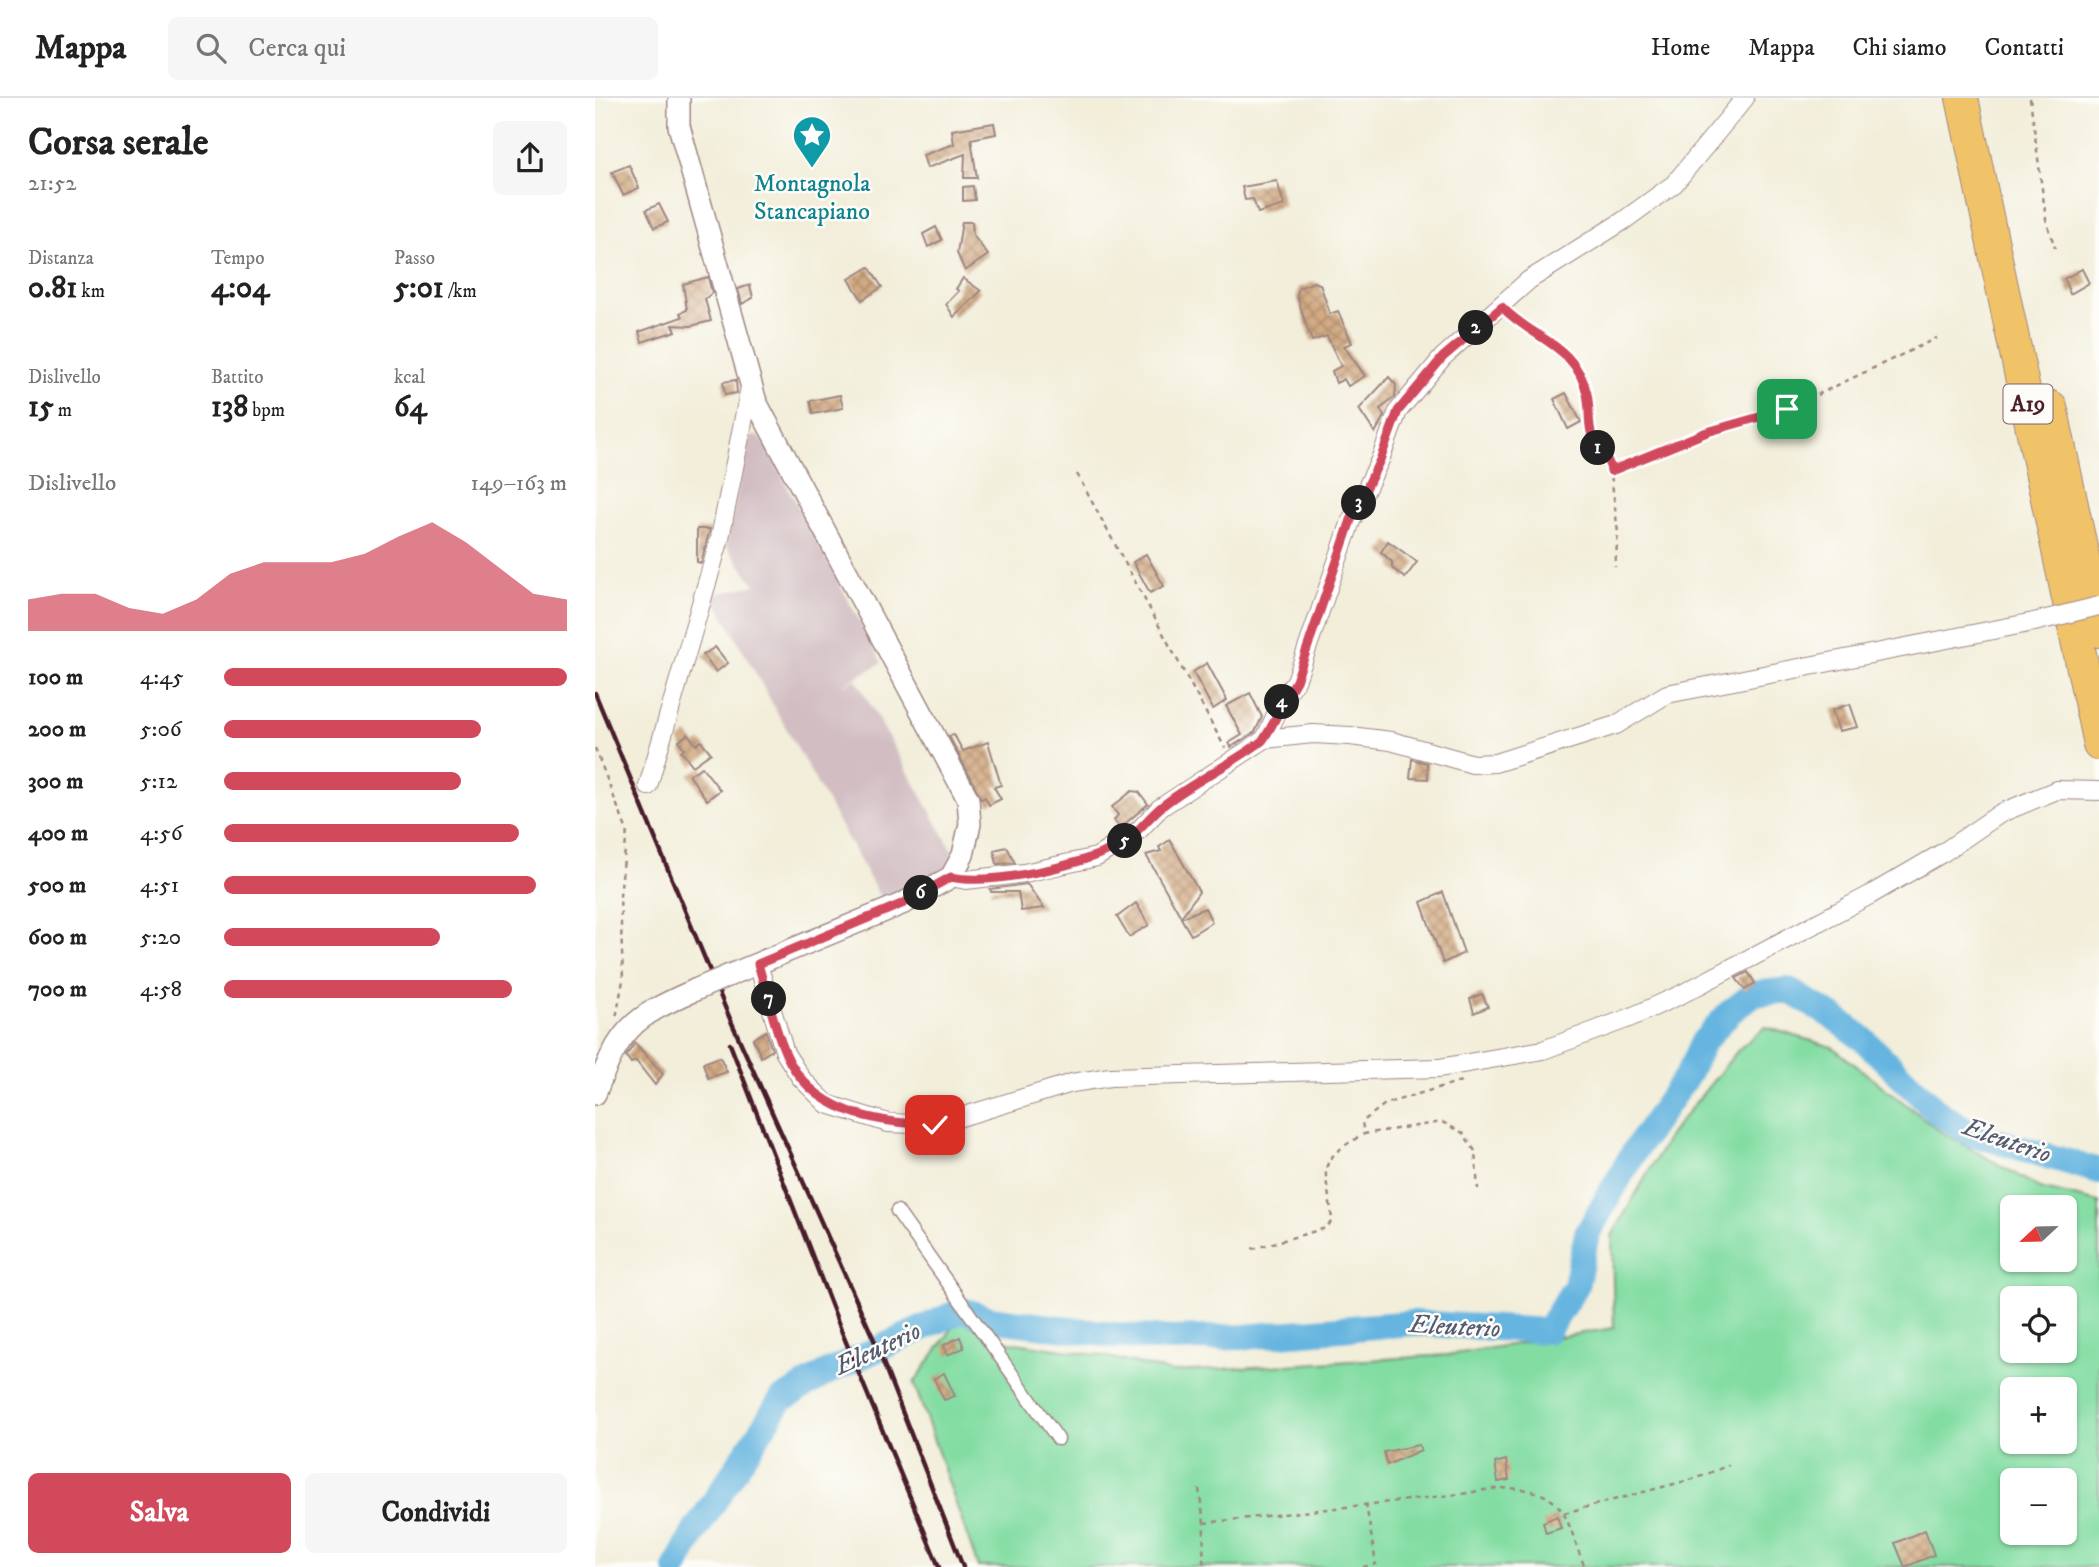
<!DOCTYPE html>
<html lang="it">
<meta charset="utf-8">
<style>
:root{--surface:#fff;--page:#f6f6f6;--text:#222;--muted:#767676;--line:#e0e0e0;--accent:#d1495b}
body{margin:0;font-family:"IM FELL DW Pica",serif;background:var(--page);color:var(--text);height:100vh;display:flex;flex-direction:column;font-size:26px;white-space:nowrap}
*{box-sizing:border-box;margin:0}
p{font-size:23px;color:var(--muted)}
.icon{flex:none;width:38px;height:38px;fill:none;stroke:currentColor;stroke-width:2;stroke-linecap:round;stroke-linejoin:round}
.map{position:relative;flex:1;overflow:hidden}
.sheet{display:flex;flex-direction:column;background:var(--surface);width:595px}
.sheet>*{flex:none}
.needle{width:46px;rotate:248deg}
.controls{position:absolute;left:1405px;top:1097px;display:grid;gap:14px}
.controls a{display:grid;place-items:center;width:77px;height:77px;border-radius:10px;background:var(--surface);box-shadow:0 2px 5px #0004;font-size:35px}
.pin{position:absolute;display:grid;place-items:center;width:60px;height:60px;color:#fff;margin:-30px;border-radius:14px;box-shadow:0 4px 10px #0006}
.km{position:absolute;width:35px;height:35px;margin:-18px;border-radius:50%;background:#222;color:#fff;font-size:19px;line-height:35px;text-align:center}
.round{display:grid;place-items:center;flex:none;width:74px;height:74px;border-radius:10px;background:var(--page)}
.summary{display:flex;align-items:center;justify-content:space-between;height:119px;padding:0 28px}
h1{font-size:38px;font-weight:700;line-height:52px}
.stats{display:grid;grid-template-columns:repeat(3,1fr);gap:10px;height:119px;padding:7px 28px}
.stats div{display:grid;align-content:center}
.stats b{font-size:30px;font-weight:700}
.stats small{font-size:19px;font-weight:400}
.stats p{font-size:19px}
.chart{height:196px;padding:14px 28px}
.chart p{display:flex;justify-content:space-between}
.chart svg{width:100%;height:126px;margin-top:7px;fill:var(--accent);opacity:.7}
.cta{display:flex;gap:14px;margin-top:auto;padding:14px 28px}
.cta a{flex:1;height:80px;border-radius:10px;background:var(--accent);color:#fff;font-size:28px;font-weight:700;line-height:80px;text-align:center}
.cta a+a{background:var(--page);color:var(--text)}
ul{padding:0 28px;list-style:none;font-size:23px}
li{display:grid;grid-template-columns:112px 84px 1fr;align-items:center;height:52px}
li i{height:18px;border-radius:9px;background:var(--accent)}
header{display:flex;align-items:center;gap:42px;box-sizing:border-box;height:98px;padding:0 35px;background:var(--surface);border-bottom:2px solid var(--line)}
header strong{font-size:33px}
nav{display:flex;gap:38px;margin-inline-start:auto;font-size:24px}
.search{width:490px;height:63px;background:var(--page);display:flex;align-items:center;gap:18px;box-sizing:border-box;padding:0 24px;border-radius:10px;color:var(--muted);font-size:26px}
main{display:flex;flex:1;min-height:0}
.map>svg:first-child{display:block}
.industrial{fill:#d2bec2}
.grass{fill:#83dda3;stroke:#667e67;stroke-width:2;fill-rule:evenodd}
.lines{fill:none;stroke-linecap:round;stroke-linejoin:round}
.river{stroke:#66b5e0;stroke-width:26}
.building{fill:url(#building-cross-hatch)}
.pedestrian-casing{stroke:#9e8682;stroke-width:15}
.minor-casing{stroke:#9e8682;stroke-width:20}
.tertiary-casing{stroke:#9e8682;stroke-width:24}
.motorway-casing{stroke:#9e8682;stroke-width:34}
.path{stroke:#9e8682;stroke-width:2.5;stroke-dasharray:5 5;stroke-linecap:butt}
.pedestrian{stroke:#fff;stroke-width:12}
.minor{stroke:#fff;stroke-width:18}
.tertiary{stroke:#fff;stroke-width:21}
.motorway{stroke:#f1c369;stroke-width:32}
.rail{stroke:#4a1f2b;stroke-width:4.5}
.minor-bridge-casing{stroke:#9e8682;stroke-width:20;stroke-linecap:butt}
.tertiary-bridge-casing{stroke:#9e8682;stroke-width:24;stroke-linecap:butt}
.minor-bridge{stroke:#fff;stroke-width:18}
.tertiary-bridge{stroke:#fff;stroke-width:21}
.route-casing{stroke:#fff;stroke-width:14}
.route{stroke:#d1495b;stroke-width:9}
.labels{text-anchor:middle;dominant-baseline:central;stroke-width:5;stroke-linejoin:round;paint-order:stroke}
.shield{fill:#fdfcf7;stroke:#806168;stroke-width:2}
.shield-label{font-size:23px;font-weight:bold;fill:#4a1f2b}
.culture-label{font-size:24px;fill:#0d838f;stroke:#fdfcf7}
.water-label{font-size:26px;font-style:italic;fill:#555b73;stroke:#fdfcf7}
</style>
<header>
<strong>Mappa</strong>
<div class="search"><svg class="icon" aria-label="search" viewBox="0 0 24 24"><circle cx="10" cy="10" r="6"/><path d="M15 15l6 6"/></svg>Cerca qui</div>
<nav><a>Home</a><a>Mappa</a><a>Chi siamo</a><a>Contatti</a></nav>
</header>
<main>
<section class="sheet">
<div class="summary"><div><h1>Corsa serale</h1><p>21:52</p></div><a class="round"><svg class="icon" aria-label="share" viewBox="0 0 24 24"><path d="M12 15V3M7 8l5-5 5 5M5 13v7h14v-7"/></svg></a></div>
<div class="stats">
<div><p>Distanza</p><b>0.81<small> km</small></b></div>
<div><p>Tempo</p><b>4:04</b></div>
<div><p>Passo</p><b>5:01<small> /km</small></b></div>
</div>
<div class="stats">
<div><p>Dislivello</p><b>15<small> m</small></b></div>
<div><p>Battito</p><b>138<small> bpm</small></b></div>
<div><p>kcal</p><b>64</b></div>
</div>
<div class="chart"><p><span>Dislivello</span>149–163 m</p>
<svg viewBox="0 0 160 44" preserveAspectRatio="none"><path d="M0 44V33L10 31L20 31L30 36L40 38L50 33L60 24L70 20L80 20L90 20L100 17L110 11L120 6L130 13L140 22L150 31L160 33V44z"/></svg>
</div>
<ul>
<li><b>100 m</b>4:45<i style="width:100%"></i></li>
<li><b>200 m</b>5:06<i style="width:75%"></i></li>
<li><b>300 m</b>5:12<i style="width:69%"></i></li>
<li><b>400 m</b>4:56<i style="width:86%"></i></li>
<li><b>500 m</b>4:51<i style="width:91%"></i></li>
<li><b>600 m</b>5:20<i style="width:63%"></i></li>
<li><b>700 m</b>4:58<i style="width:84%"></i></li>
</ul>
<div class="cta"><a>Salva</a><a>Condividi</a></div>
</section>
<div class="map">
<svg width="1504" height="1469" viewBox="0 0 1504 1469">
<defs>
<pattern id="building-cross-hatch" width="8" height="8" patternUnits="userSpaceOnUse" patternTransform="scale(1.75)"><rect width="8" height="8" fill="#d3ab84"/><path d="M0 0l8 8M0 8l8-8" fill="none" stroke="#ad8b6c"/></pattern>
</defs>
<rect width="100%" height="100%" fill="#fdfcf7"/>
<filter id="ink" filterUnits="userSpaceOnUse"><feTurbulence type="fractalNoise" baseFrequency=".0143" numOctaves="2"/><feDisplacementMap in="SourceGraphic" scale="14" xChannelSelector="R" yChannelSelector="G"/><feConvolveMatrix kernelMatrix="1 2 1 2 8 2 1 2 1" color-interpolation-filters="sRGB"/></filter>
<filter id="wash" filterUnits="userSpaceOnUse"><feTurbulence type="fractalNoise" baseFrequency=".00686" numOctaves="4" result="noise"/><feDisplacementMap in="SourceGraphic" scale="28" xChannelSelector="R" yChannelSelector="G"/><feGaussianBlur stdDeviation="1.57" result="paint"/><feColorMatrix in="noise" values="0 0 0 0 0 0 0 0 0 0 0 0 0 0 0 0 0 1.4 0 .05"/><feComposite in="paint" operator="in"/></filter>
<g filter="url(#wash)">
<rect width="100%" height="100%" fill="#f2eeda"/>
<!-- industrial -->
<path class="industrial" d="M162 338 168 343 287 565 245 588 261 581 358 754 351 770 289 806 117 497 160 487 131 448 154 339Z"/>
<!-- grass -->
<path class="grass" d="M1170 929 1237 949 1345 1033 1445 1090 1504 1104V1469H383L319 1285 363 1222 414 1244 508 1258 577 1274 853 1257 1019 1230 1017 1138 1075 1036 1144 951ZM1418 1110H1470V1162H1418ZM1418 1200H1470V1253H1418ZM1418 1292H1470V1344H1418ZM1418 1382H1470V1435H1418Z"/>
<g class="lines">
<!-- river -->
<path class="river" d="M81 1469 100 1433 186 1302 233 1274 367 1212 395 1221 525 1238 576 1241 648 1239 817 1225 952 1233 981 1188 992 1136 1040 1052 1093 976 1108 944 1134 915 1159 896 1193 892 1240 920 1268 941 1344 1015 1378 1036 1504 1073"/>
</g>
<g id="blocks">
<!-- building -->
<g class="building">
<path d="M399 25 401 36 376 41 382 80H369L370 56 332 70 328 57 359 46 357 32Z"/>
<path d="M34 67 44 90 28 97 17 74Z"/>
<path d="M682 83 689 107 663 115 658 101 650 102 647 89Z"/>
<path d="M378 88 380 102 368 103V89Z"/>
<path d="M64 106 73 124 59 130 51 112Z"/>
<path d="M367 124H377L378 137 393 157 370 173 362 155Z"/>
<path d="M341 129 347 142 333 149 328 136Z"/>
<path d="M274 169 287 189 267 202 254 181Z"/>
<path d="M1487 171 1494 185 1475 196 1469 181Z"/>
<path d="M113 179 117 195 110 201 116 223 96 228 78 227 81 233 47 244 44 234 87 219 85 215 92 212 88 186Z"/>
<path d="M368 180 386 193 359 219 351 206 364 193 361 191Z"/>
<path d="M718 184 725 186 735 216 743 213 757 245 749 248 770 278 753 288 749 281 741 285 737 273 746 268 732 238 717 243 711 227 702 198 704 190Z"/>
<path d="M155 187 158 200 147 206 143 191Z"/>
<path d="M794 279 801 287 800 299 785 311 789 318 780 335 764 311Z"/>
<path d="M141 282 142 295 130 297 128 284Z"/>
<path d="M971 295 986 324 973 331 959 301Z"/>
<path d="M245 297 248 310 218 316 215 303Z"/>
<path d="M102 431H115L106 465 102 464Z"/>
<path d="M793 443 822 464 810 480 797 470V464L786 454Z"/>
<path d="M551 456 569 488 555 495 538 464Z"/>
<path d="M120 549 133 565 121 574 108 557Z"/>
<path d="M612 565 632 602 618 611 598 574Z"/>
<path d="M655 595 667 619 660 634 636 649 634 645 647 637 631 608Z"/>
<path d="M1255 606 1263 629 1244 633 1237 612Z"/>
<path d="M93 636 101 647 106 643 116 655 98 668 86 653 89 651 84 643Z"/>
<path d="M359 637 368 653 393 644 406 687 399 689 406 701 394 707 390 699 386 701 354 638Z"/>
<path d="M817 661 832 665 833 681 815 680Z"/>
<path d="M107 669 125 692 112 702 94 677Z"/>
<path d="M537 693 544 694 553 706 525 730 519 722 523 717 517 709Z"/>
<path d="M575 742 604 794 586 819 551 757 566 753 564 749Z"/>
<path d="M412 749 420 765 402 766 399 752Z"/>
<path d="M432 786 449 810 426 813 423 794H396L395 791Z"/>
<path d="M848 794 869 855 848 865 826 804Z"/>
<path d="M541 805 554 827 534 839 522 819Z"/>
<path d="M610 810 617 824 596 837 586 820Z"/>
<path d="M1153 874 1160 885 1150 892 1141 880Z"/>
<path d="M887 896 893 909 879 915 875 901Z"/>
<path d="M171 933 177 952 166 959 158 941Z"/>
<path d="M40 945 68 976 60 987 41 963 36 965 31 958Z"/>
<path d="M125 959 132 974 113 980 108 965Z"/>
<path d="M365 1239 369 1250 352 1257 349 1247Z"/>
<path d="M349 1275 360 1298 349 1302 339 1281Z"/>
<path d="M824 1347 826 1352 792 1367 789 1354Z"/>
<path d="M911 1362 914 1382 903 1384 900 1365Z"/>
<path d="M962 1418 966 1430 951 1435 948 1424Z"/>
<path d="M1330 1432 1339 1457 1310 1469 1300 1445Z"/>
</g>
</g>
</g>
<g filter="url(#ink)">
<use href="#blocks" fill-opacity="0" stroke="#9e8682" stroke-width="2"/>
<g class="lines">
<!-- pedestrian casing -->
<g class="pedestrian-casing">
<path id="pedestrian" d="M302 1113 463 1341"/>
</g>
<!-- minor casing -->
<g class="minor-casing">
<g id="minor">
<path d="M670 641 689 599 701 583 756 423 785 362 803 313 848 259 934 182 1028 123 1079 86 1150 0"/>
<path d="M53 688 125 440 155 289"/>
<path d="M356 779 371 782 429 775 502 759 544 732 565 710 670 641 718 636 755 638 796 643 878 666 900 665 1021 627 1072 596 1439 524"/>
<path d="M163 866 190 955 206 980 232 1006 293 1025 340 1027 477 985 515 979 844 970 948 952 1034 920 1085 897 1275 797 1349 754 1406 715 1462 692 1504 693"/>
</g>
</g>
<!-- tertiary casing -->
<g class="tertiary-casing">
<g id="tertiary">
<path d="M84 0V28L161 304 373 701 375 726 368 757 356 779 309 805 135 877"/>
<path d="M0 996C25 931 36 920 100 892"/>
</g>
</g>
<!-- motorway casing -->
<g class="motorway-casing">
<g id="motorway">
<path d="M1367 0 1504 646"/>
<path d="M1456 309 1504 533"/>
</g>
</g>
<!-- path -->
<g class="path">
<path d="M1435 0 1451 121 1460 150"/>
<path d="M916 219 969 253 992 295 996 336 1015 367 1023 435 1020 469"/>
<path d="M1016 373 1113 334 1192 311 1342 240"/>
<path d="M482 376 630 650"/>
<path d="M0 650 32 733 25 798 28 882 21 920"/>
<path d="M866 983 790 1006 767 1024 769 1036 847 1024 868 1035 880 1053 883 1091"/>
<path d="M657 1151 731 1130 737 1123C733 1071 715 1066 769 1036"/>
<path d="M604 1391 609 1425 608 1468"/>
<path d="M969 1415 1102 1380 1134 1367"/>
<path d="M609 1425 874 1395C904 1388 953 1384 970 1418 978 1434 982 1452 990 1469"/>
<path d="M768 1469 781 1466 771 1406"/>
</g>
<!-- pedestrian -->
<use href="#pedestrian" class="pedestrian"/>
<!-- minor -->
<use href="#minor" class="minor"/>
<!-- tertiary -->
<use href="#tertiary" class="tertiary"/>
<!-- motorway -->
<use href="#motorway" class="motorway"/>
<!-- rail -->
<g class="rail">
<path d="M0 595 132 914 280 1244 368 1469"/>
<path d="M135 946 246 1232 344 1469"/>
</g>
<!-- minor-bridge casing -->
<g class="minor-bridge-casing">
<path id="minor-bridge" d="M1439 524 1504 508"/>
</g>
<!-- tertiary-bridge casing -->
<g class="tertiary-bridge-casing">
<path id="tertiary-bridge" d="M100 892 135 877"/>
</g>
<!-- minor-bridge -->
<use href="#minor-bridge" class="minor-bridge"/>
<!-- tertiary-bridge -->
<use href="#tertiary-bridge" class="tertiary-bridge"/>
</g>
</g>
<g class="lines" filter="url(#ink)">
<!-- route casing -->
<g class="route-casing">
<path id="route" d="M340 1027C281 1025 216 1015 190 954 178 926 172 895 163 866L309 805 356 779C396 788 491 767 526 746 542 736 551 722 565 710 596 684 636 667 667 643 673 638 693 595 701 583L756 422 785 362 803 313 848 259 907 209C937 241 981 246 992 296 995 309 993 322 996 334 999 349 1015 359 1016 373L1112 334 1192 311"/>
</g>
<!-- route -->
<use href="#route" class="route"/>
</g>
<!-- icons -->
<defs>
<g id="sight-pin" transform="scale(2.0125)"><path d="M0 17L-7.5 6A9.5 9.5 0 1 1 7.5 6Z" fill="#0f9aa8" stroke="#fdfcf7"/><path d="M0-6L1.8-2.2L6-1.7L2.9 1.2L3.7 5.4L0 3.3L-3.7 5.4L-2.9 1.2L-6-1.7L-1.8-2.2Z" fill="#fff"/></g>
</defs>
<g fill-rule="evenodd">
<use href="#sight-pin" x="217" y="37"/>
</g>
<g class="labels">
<!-- shield labels -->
<rect class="shield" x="1408.5" y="286.5" width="49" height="39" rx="5"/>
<g class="shield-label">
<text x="1433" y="306">A19</text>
</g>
<!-- culture labels -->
<g class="culture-label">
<text x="217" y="86">Montagnola<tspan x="217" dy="28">Stancapiano</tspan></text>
</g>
<!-- water labels -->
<g class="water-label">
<text transform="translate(1412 1043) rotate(19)">Eleuterio</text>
<text transform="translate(860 1229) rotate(3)">Eleuterio</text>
<text transform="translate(283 1251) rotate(-25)">Eleuterio</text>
</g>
</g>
</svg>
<div class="controls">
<a><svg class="needle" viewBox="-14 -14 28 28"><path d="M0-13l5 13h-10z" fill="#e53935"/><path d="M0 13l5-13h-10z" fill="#767676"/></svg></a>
<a><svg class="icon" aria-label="locate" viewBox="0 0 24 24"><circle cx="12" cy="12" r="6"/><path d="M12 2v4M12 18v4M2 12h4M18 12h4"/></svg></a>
<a>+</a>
<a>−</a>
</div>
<div class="pin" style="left:1192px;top:311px;background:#1e9e55"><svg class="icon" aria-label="arrive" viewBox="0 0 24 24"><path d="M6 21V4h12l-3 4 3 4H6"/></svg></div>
<div class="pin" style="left:340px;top:1027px;background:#d93025"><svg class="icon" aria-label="check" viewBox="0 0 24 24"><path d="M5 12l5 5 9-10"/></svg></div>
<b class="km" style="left:1003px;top:350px">1</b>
<b class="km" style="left:881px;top:230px">2</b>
<b class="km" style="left:764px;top:405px">3</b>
<b class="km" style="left:687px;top:604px">4</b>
<b class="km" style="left:530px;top:743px">5</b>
<b class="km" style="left:326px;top:795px">6</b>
<b class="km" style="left:174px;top:901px">7</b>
</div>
</main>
